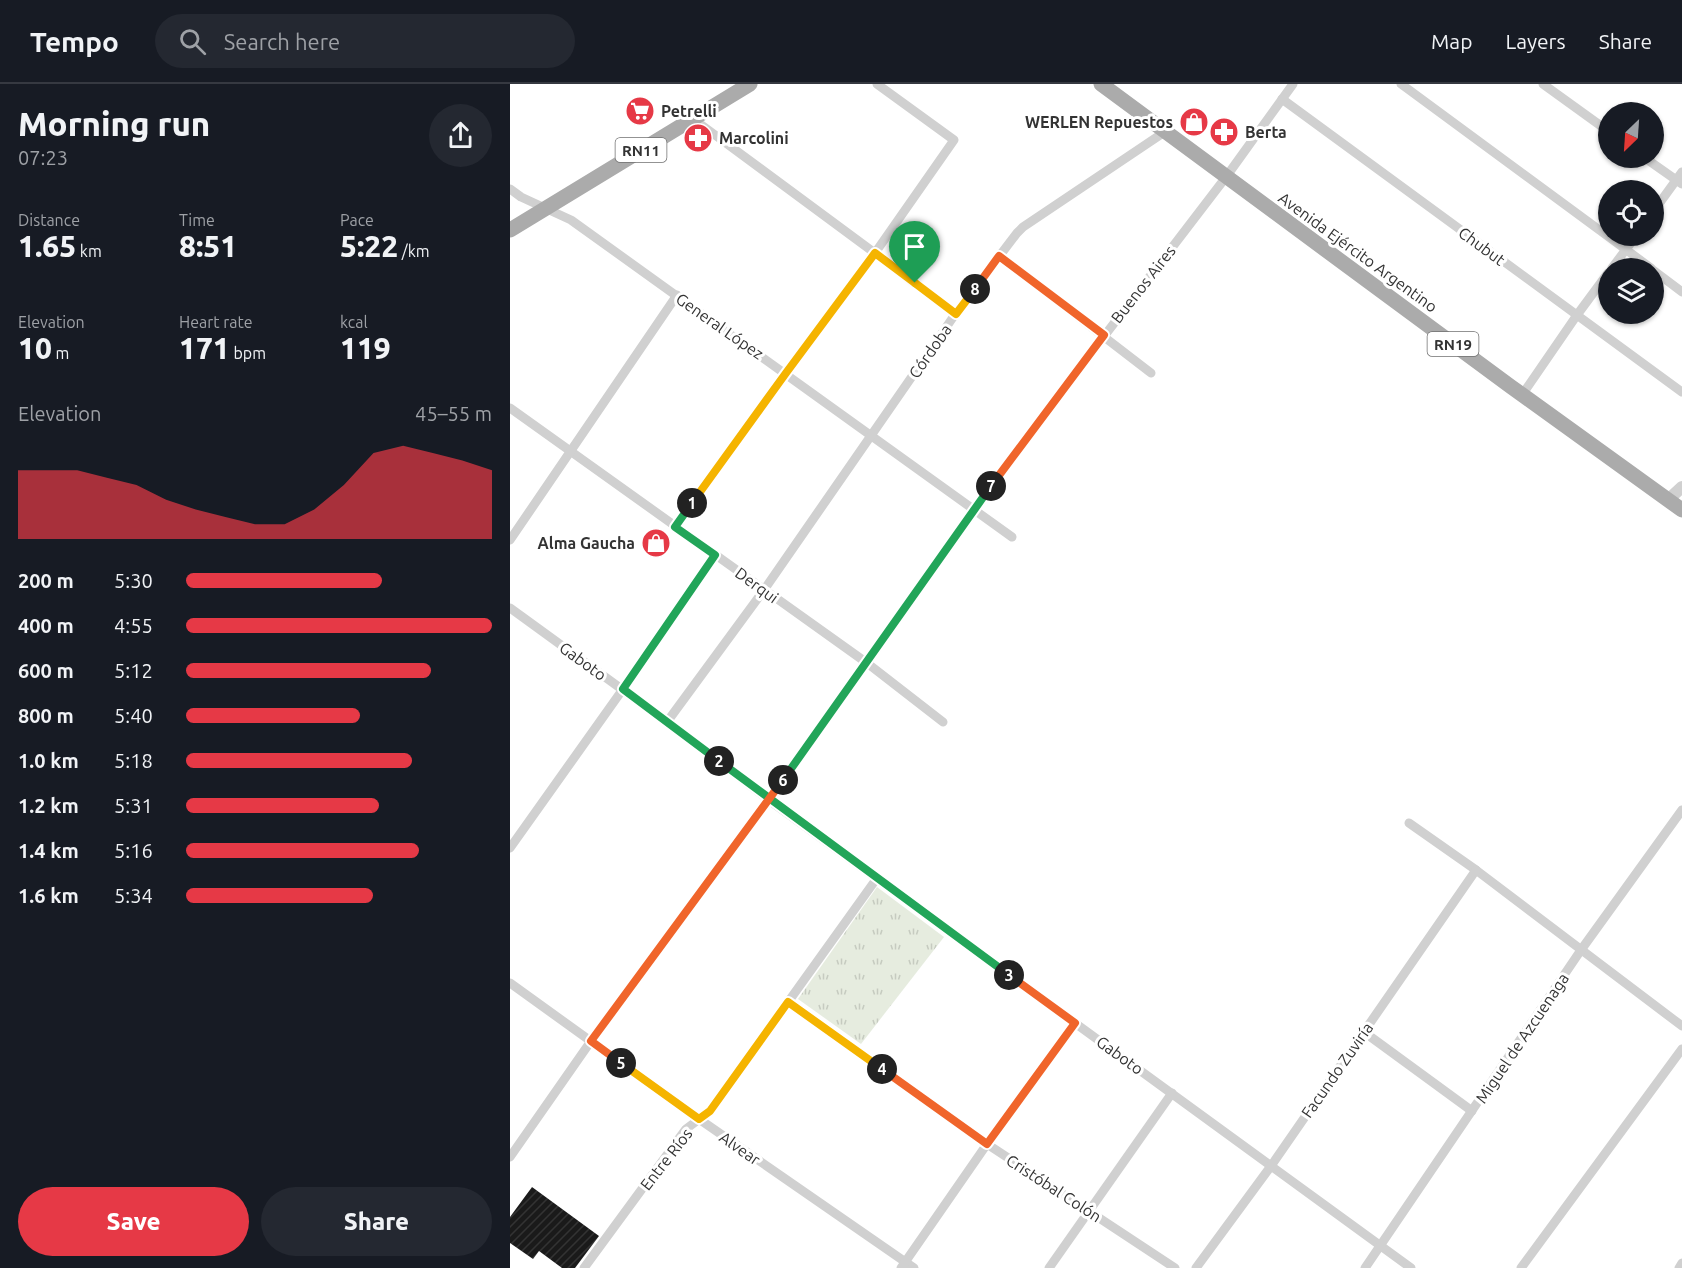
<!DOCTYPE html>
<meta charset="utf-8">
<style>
:root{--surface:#171b24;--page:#242831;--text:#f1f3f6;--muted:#9ea1a6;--line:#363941;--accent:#e63946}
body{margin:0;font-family:Ubuntu,sans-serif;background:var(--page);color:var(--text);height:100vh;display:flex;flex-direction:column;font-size:22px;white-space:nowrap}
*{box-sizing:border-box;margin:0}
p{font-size:20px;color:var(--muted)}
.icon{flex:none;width:33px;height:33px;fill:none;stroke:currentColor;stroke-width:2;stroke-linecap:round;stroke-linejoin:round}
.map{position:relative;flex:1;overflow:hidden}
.sheet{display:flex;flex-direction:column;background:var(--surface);width:510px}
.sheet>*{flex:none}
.needle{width:39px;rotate:205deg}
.fabs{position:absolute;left:1088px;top:18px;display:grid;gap:12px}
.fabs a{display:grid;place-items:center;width:66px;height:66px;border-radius:50%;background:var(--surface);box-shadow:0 2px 4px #0004;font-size:30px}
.pin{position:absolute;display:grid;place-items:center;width:51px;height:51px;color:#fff;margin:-62px -26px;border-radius:50% 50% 50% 0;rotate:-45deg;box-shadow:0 0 6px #0007}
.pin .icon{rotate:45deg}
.km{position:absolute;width:30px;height:30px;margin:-15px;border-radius:50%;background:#222;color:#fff;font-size:16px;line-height:30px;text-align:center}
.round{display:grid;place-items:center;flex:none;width:63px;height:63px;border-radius:32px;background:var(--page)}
.headline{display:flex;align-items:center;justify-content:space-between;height:102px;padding:0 18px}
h1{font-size:33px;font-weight:800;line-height:45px}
.stats{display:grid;grid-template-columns:repeat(3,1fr);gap:9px;height:102px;padding:6px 18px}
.stats div{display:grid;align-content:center}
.stats b{font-size:30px;font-weight:800}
.stats small{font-size:16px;font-weight:400}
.stats p{font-size:16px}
.chart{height:168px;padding:12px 18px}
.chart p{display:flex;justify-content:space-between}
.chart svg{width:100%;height:108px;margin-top:6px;fill:var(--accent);opacity:.7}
.button{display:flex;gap:12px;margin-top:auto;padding:12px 18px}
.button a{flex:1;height:69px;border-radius:36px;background:var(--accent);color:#fff;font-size:24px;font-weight:800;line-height:69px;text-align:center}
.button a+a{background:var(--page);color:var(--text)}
ul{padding:0 18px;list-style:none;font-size:20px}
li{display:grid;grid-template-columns:96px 72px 1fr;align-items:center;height:45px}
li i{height:15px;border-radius:8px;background:var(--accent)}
header{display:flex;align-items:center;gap:36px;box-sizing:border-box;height:84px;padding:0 30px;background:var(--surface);border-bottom:2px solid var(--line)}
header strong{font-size:28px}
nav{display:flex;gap:33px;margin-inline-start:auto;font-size:21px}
.search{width:420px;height:54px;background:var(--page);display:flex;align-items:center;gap:15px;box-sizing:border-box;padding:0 21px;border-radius:33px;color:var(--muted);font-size:22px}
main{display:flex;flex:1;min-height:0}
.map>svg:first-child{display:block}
.park{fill:url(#park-tufts)}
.building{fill:url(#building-hatch)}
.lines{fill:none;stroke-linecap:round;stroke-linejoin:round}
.minor{stroke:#d0d0d0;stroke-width:9}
.tertiary{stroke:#d0d0d0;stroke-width:12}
.primary{stroke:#ababab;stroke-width:15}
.split-1-casing{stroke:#fff;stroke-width:12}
.split-2-casing{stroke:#fff;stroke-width:12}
.split-3-casing{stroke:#fff;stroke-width:12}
.split-4-casing{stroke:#fff;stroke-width:12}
.split-5-casing{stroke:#fff;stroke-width:12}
.split-6-casing{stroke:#fff;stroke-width:12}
.split-7-casing{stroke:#fff;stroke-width:12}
.split-8-casing{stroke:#fff;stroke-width:12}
.split-9-casing{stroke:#fff;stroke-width:12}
.split-1{stroke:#f5b400;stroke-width:8}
.split-2{stroke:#22a559;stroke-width:8}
.split-3{stroke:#22a559;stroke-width:8}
.split-4{stroke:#f0652b;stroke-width:8}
.split-5{stroke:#f5b400;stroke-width:8}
.split-6{stroke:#f0652b;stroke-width:8}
.split-7{stroke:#22a559;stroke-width:8}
.split-8{stroke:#f0652b;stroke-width:8}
.split-9{stroke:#f5b400;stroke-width:8}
.labels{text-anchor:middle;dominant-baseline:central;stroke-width:6;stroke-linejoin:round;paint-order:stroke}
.shield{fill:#fff;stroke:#707070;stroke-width:1.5}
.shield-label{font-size:15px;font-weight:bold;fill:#333}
.poi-label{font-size:16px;font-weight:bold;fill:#333;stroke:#fff;text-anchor:start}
.street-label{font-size:16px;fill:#333;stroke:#fff}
</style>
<header>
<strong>Tempo</strong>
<div class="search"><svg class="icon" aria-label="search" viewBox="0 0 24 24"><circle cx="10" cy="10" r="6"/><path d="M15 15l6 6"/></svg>Search here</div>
<nav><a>Map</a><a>Layers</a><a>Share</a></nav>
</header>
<main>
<section class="sheet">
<div class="headline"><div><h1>Morning run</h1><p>07:23</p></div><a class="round"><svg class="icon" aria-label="share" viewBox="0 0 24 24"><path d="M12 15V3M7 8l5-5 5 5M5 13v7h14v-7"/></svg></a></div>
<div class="stats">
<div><p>Distance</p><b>1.65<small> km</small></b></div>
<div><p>Time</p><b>8:51</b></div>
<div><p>Pace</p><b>5:22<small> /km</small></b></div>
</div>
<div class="stats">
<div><p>Elevation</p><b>10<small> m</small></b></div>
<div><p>Heart rate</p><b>171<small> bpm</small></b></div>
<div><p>kcal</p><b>119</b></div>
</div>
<div class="chart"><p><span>Elevation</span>45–55 m</p>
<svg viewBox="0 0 160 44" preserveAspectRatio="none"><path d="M0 44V16L10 16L20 16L30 19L40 22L50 28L60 32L70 35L80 38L90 38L100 32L110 22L120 9L130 6L140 9L150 12L160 16V44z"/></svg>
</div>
<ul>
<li><b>200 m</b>5:30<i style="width:64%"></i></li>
<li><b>400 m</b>4:55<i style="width:100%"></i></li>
<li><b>600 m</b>5:12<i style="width:80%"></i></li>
<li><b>800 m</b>5:40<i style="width:57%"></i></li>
<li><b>1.0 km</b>5:18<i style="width:74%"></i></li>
<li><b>1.2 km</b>5:31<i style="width:63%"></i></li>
<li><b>1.4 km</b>5:16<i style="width:76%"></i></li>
<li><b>1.6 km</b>5:34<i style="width:61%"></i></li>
</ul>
<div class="button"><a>Save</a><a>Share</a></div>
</section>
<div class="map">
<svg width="1172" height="1184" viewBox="0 0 1172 1184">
<defs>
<pattern id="park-tufts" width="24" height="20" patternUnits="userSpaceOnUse" patternTransform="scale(1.5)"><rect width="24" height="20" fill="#e6ecdf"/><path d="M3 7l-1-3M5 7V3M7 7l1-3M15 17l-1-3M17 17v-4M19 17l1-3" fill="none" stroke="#c6cbc0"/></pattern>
<pattern id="building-hatch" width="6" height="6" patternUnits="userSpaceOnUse" patternTransform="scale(1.5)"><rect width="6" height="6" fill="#1a1a1a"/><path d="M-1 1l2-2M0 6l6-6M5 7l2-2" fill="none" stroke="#333"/></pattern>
</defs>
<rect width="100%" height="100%" fill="#fff"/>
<!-- park -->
<path class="park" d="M367 803 434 853 351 960 288 915Z"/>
<!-- building -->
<path class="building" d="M22 1103 89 1152 65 1184H52L29 1167 23 1175 0 1159V1133Z"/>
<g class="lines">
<!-- minor -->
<g class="minor">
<path d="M891 0 1141 184"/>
<path d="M1033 0 1098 47"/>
<path d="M772 15 1172 308"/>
<path d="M182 34 446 229"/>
<path d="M1135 74 1172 100"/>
<path d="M0 105 11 113 61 136 502 453"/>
<path d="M1143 128 1172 88"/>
<path d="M489 172 641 289"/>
<path d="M1102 184 1126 152"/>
<path d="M1143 186 1172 208"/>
<path d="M1012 311 1067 231 1098 189"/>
<path d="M0 324 357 579 433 638"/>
<path d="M166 443 276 289 365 169 444 56 367 0"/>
<path d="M0 456 167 211"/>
<path d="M0 524 157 638 259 716 901 1184"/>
<path d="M157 638 254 506 446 229 507 149 513 143 656 47"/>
<path d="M899 739 966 786 1172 942"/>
<path d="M0 764 113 605 205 470"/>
<path d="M0 899 189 1035 404 1184"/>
<path d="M278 918 477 1060 665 1184"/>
<path d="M854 948 962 1027"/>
<path d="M0 1073 81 957 259 716 520 349 716 93 783 0"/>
<path d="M74 1184 176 1045 200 1027 367 794"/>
<path d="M391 1184 477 1060 565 939"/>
<path d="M539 1184 662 1009"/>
<path d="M686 1184 761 1082 966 786"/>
<path d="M855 1184 1071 866 1172 726"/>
<path d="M1011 1184 1172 965"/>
<path d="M1169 1184 1172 1179"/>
</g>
<!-- tertiary -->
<path class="tertiary" d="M1158 416 1172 403"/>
<!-- primary -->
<g class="primary">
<path d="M591 0 1000 302 1172 426"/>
<path d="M0 146 240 0"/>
</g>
</g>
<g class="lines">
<!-- split-1 casing -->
<g class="split-1-casing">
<path id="split-1" d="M182 419 276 289 365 169 405 199"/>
</g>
<!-- split-2 casing -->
<g class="split-2-casing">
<path id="split-2" d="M182 419 165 443 205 471 113 605 209 677"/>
</g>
<!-- split-3 casing -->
<g class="split-3-casing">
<path id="split-3" d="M209 677 499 891"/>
</g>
<!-- split-4 casing -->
<g class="split-4-casing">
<path id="split-4" d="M372 985 477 1060 565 939 499 891"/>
</g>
<!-- split-5 casing -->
<g class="split-5-casing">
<path id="split-5" d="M111 979 189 1035 200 1027 278 918 372 985"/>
</g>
<!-- split-6 casing -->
<g class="split-6-casing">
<path id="split-6" d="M111 979 81 957 273 696"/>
</g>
<!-- split-7 casing -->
<g class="split-7-casing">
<path id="split-7" d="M273 696 481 402"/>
</g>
<!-- split-8 casing -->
<g class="split-8-casing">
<path id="split-8" d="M465 205 489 172 594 251 481 402"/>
</g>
<!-- split-9 casing -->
<g class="split-9-casing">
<path id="split-9" d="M405 199 446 230 465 205"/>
</g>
<!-- split-1 -->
<use href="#split-1" class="split-1"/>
<!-- split-2 -->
<use href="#split-2" class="split-2"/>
<!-- split-3 -->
<use href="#split-3" class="split-3"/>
<!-- split-4 -->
<use href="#split-4" class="split-4"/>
<!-- split-5 -->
<use href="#split-5" class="split-5"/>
<!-- split-6 -->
<use href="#split-6" class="split-6"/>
<!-- split-7 -->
<use href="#split-7" class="split-7"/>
<!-- split-8 -->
<use href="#split-8" class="split-8"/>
<!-- split-9 -->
<use href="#split-9" class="split-9"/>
</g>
<!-- icons -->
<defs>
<g id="supermarket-disc" transform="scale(1.5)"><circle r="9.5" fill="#e63946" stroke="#fff"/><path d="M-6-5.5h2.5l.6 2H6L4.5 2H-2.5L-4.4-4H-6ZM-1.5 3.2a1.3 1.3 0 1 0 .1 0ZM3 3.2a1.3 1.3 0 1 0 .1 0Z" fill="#fff"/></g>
<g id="shop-disc" transform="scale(1.5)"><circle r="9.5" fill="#e63946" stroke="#fff"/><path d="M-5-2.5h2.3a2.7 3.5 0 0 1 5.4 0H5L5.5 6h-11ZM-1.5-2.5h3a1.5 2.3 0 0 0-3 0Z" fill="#fff"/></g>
<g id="pharmacy-disc" transform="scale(1.5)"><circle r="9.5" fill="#e63946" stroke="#fff"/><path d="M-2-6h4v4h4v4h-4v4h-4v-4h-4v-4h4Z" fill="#fff"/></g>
</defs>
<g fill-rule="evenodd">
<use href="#supermarket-disc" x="130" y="27"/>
<use href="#shop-disc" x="684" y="38"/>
<use href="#pharmacy-disc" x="714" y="48"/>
<use href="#pharmacy-disc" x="188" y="54"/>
<use href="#shop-disc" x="146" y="459"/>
</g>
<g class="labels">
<!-- shield labels -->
<g class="shield">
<rect x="105.5" y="54" width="51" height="24" rx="4.5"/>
<rect x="917.5" y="248" width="51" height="24" rx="4.5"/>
</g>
<g class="shield-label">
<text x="131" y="66">RN11</text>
<text x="943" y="260">RN19</text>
</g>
<!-- poi labels -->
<g class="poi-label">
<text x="151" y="27">Petrelli</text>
<text x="663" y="38" text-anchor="end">WERLEN Repuestos</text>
<text x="735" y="48">Berta</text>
<text x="209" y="54">Marcolini</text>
<text x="125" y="459" text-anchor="end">Alma Gaucha</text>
</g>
<!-- street labels -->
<g class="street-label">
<text transform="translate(972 162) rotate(36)">Chubut</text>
<text transform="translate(848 168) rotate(36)">Avenida Ejército Argentino</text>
<text transform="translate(633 200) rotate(-52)">Buenos Aires</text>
<text transform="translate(210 242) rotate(35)">General López</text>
<text transform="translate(420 267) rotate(-55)">Córdoba</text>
<text transform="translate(247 501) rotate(36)">Derqui</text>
<text transform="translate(73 577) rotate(36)">Gaboto</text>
<text transform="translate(1012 954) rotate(-56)">Miguel de Azcuenaga</text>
<text transform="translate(610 971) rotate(36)">Gaboto</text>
<text transform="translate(827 986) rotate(-55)">Facundo Zuviría</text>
<text transform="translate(230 1064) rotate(35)">Alvear</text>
<text transform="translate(156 1075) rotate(-52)">Entre Ríos</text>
<text transform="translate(544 1104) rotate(33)">Cristóbal Colón</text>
</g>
</g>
</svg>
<div class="fabs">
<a><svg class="needle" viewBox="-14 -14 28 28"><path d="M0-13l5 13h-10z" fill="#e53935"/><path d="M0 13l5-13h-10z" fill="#9ea1a6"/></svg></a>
<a><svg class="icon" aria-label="locate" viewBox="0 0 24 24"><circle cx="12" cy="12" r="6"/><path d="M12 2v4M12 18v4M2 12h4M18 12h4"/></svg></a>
<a><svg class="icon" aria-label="layers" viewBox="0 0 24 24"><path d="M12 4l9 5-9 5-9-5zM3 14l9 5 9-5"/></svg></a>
</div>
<div class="pin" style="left:405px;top:199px;background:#1e9e55"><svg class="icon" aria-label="arrive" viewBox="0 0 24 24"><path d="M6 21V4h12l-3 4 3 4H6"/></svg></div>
<b class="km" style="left:182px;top:419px">1</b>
<b class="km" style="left:209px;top:677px">2</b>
<b class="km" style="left:499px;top:891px">3</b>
<b class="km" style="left:372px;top:985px">4</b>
<b class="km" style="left:111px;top:979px">5</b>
<b class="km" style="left:273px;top:696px">6</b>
<b class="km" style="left:481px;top:402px">7</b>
<b class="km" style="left:465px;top:205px">8</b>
</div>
</main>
